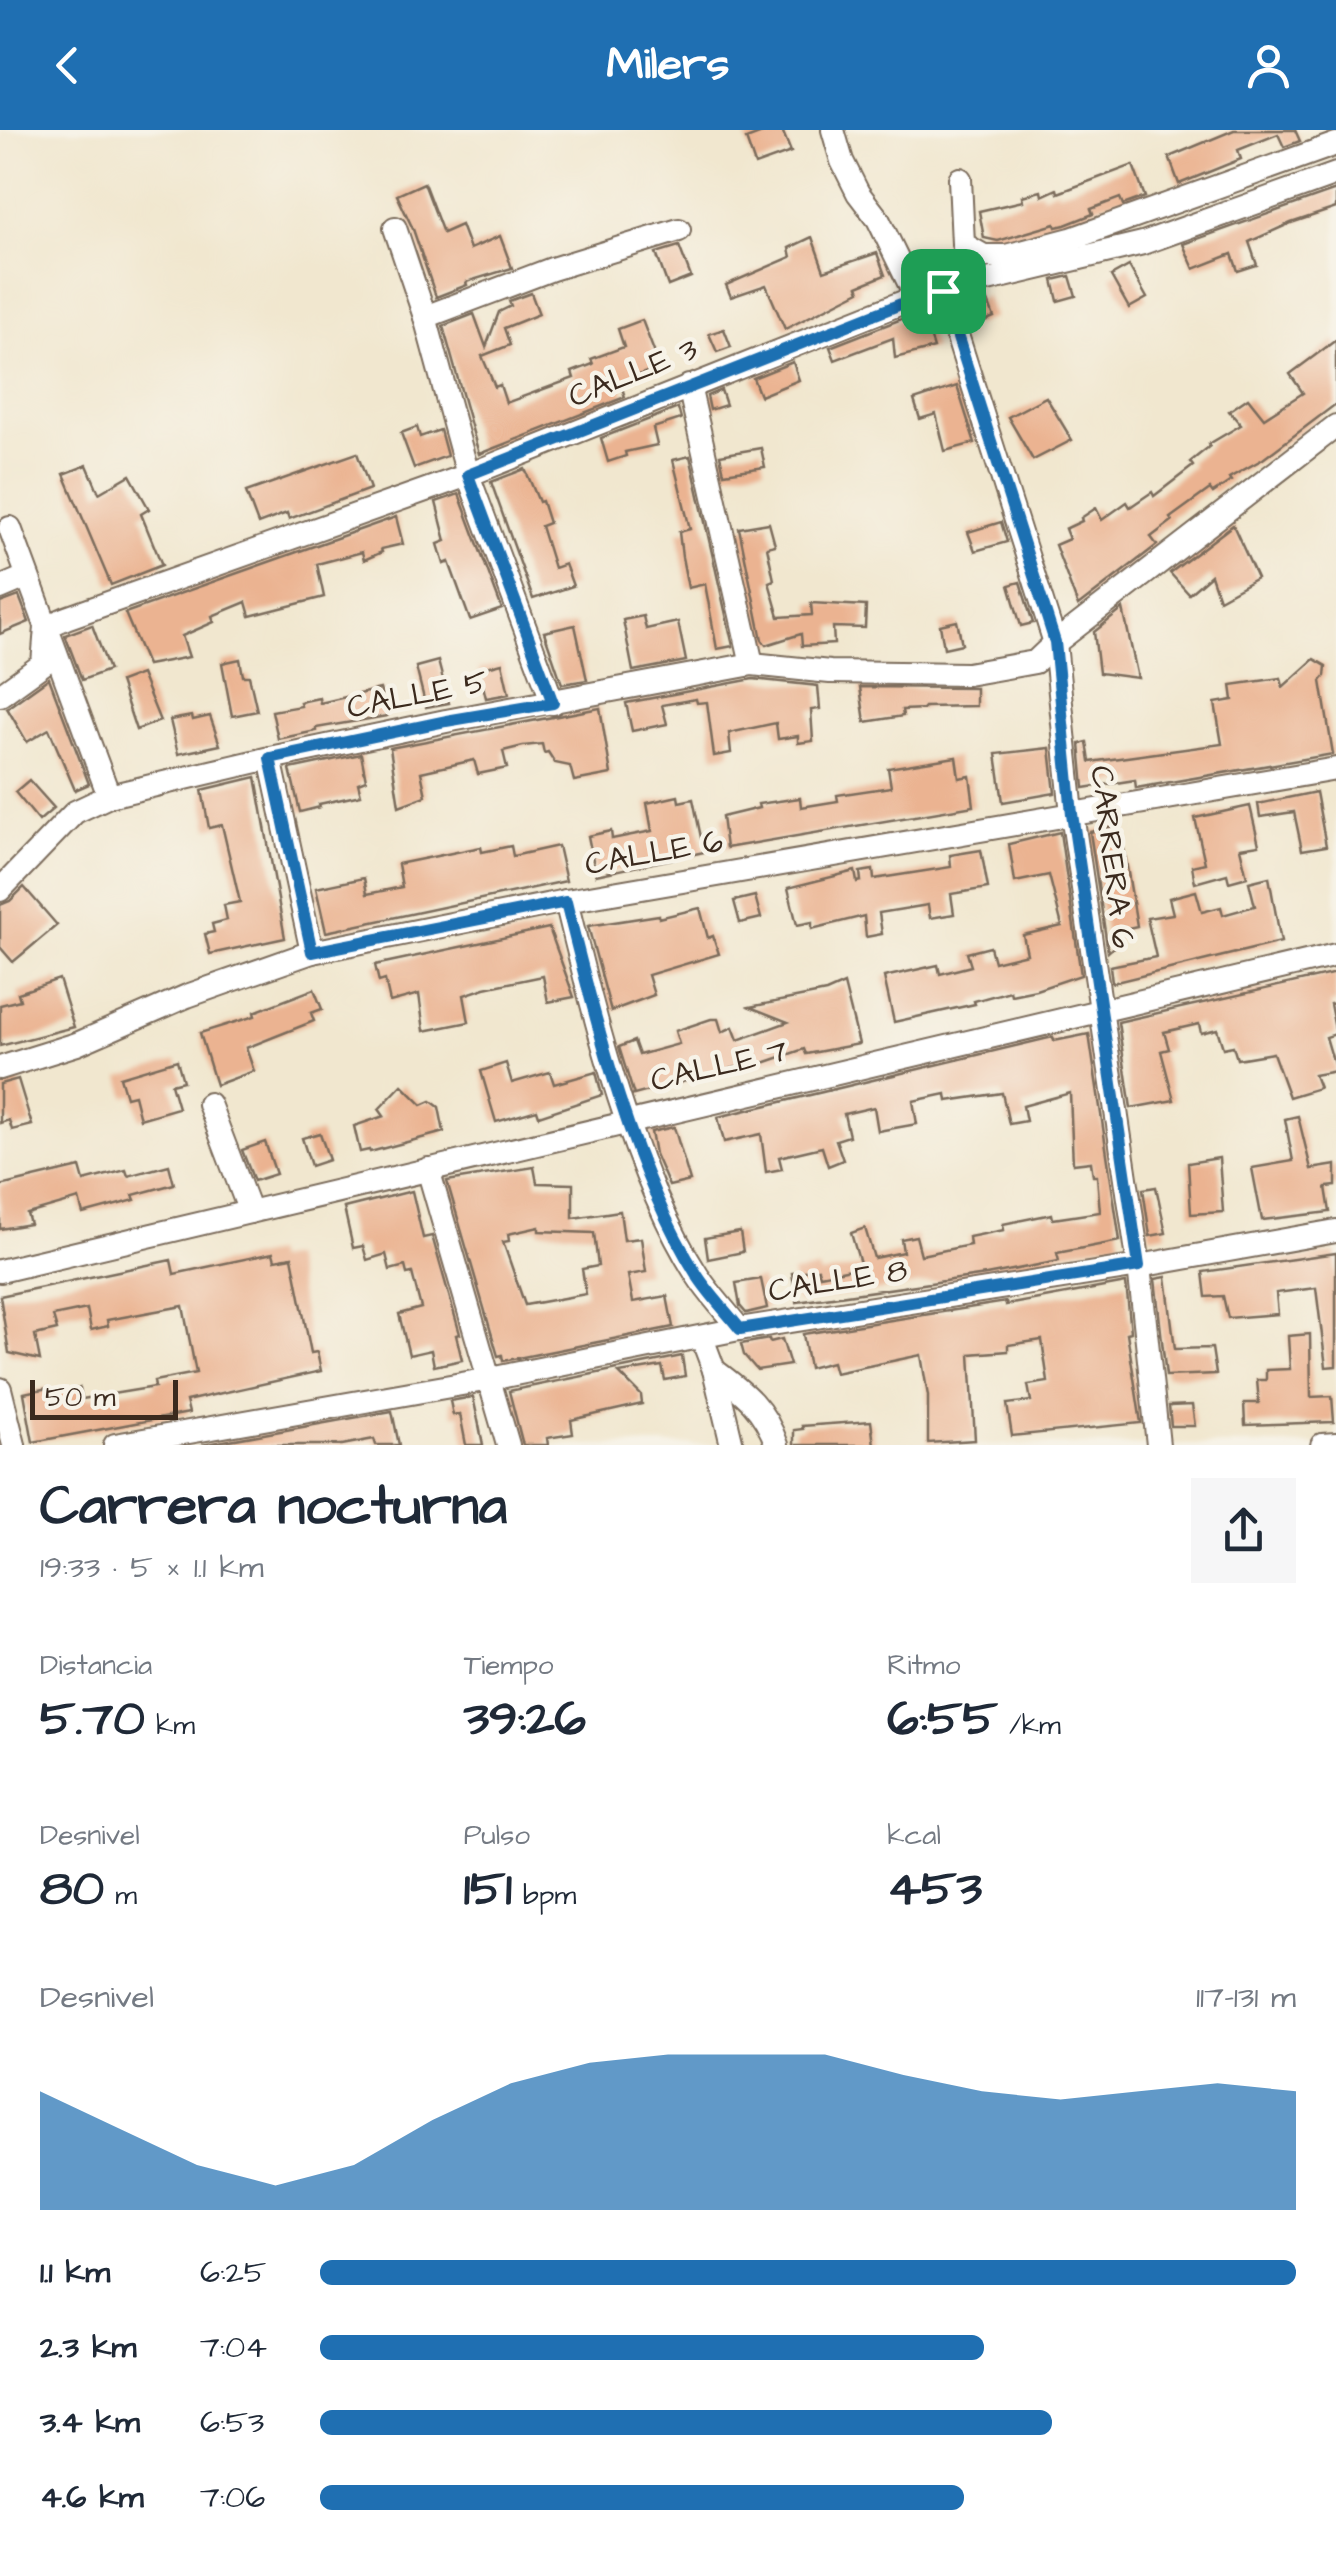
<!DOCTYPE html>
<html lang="es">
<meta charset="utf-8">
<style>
:root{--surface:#fff;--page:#f6f6f7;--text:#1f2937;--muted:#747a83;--accent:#1f6fb2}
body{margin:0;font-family:"Architects Daughter",sans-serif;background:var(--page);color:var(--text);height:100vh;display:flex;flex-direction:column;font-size:38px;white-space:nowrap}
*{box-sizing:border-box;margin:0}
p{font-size:32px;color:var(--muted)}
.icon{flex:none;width:55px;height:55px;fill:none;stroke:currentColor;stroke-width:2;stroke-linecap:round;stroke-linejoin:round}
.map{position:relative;height:1315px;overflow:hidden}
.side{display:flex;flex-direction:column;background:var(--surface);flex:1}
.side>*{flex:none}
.scale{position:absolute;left:30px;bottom:25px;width:148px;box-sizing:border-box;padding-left:10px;border:5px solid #3b2a1e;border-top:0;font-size:28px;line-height:35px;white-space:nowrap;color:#3b2a1e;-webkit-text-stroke:8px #f7f3e8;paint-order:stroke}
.pin{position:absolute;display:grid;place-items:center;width:85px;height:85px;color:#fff;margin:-42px;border-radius:20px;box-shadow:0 5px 15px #0006}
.round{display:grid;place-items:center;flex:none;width:105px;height:105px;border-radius:0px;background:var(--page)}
.summary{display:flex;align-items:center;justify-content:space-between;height:170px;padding:0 40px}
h1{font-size:55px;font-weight:800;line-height:75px}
.figures{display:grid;grid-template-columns:repeat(3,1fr);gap:15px;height:170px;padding:10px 40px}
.figures div{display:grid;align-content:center}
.figures b{font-size:50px;font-weight:800}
.figures small{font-size:28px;font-weight:400}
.figures p{font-size:28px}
.chart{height:280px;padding:20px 40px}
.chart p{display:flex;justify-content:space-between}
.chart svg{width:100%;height:180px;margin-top:10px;fill:var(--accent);opacity:.7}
ul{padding:0 40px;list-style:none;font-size:32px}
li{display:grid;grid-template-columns:160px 120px 1fr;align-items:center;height:75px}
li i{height:25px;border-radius:12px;background:var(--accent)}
header{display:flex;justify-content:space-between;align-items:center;height:130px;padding:0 40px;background:var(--accent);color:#fff;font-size:45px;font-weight:800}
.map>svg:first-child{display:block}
.building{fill:#ebb391;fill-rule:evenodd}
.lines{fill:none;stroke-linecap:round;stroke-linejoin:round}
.minor-casing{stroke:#7b6c5c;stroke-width:26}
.minor{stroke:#fff;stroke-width:22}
.route-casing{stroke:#fff;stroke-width:20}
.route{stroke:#1f6fb2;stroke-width:12}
.labels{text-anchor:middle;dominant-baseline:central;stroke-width:9;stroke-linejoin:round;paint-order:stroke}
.street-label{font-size:32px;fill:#3b2a1e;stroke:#f7f3e8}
</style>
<header><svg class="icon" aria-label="back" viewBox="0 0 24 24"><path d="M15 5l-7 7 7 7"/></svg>Milers<svg class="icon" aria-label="person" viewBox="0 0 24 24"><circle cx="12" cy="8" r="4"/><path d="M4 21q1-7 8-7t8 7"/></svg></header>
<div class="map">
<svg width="1336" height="1315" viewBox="0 0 1336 1315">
<rect width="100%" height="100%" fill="#f7f3e8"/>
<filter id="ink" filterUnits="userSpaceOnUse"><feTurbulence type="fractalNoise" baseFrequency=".01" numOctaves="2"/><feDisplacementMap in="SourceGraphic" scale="20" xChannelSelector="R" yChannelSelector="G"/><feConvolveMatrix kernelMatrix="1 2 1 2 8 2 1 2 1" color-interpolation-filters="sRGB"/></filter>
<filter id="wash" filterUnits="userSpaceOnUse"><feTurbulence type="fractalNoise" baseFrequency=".0048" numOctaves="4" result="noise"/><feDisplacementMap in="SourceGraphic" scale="40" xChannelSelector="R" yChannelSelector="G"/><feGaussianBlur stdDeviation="2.25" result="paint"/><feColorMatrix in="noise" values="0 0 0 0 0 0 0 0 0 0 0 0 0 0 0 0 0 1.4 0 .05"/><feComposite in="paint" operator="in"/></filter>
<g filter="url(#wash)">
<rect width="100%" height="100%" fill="#f1e7cf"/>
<g id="blocks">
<!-- building -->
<g class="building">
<path d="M770 0H782L791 22 755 35 746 9Z"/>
<path d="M1234 0H1295L1300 11 1284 17 1278 4 1238 20 1241 29 1179 54 1169 27Z"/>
<path d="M1133 35 1145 67 1123 75 1120 68 1091 79 1093 84 1065 95 1056 97 1055 94 998 111 984 108 979 81 1023 71 1022 66 1041 61 1042 66 1057 59 1058 63Z"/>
<path d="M424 53 443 103 461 95 470 119 500 106 512 138 466 152 467 155 436 167 413 99 397 65Z"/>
<path d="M1336 60V78L1291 93 1249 112 1257 135 1238 141 1232 124 1194 139 1183 114Z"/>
<path d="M812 107 824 141 877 123 885 145 858 156 860 161 785 199 766 155 731 167 726 155 791 127 789 118Z"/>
<path d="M679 116 691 147 668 156 656 123Z"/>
<path d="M1129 136 1147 168 1129 178 1111 146Z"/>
<path d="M1070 146 1076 166 1058 171 1053 150Z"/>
<path d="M531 163 539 184 504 198 510 215 482 226 495 257 500 255 506 273 574 248 572 242 593 234 591 229 624 217 618 199 642 190 660 237 620 252 625 267 479 324 443 196 474 184 486 217 499 182 511 176 509 171Z"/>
<path d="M986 166 994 187 975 195 967 174Z"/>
<path d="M922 181 934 218 895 228 893 208 835 230 830 217Z"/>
<path d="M724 199 731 217 717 222 709 204Z"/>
<path d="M1336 210V274L1263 329 1229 348 1231 351 1213 363 1210 359 1170 388 1172 391 1151 407 1157 415 1078 476 1055 415 1069 409 1065 399 1082 391 1081 388 1096 378 1102 390 1127 372 1130 377 1152 362 1154 366 1193 336 1190 332 1210 316 1209 314 1241 295 1229 281 1248 268 1264 288 1303 263 1290 244Z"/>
<path d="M793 232 799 250 760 266 753 248Z"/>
<path d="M957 256 975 313 945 321 936 284 920 289 914 270Z"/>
<path d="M721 260 726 275 710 280 707 266Z"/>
<path d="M1046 267 1072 310 1033 330 1008 287Z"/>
<path d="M678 278 681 289 653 298 657 315 625 322 626 326 608 332 601 308Z"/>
<path d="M417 297 420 307 440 300 447 326 414 338 401 303Z"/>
<path d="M761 318 765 337 724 343 720 325Z"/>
<path d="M357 323 370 359 289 389 287 383 258 394 246 362Z"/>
<path d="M690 326 733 516 717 519 705 454 688 458 682 427 679 402 690 399 673 330Z"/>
<path d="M87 335 99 363 130 345 149 379 141 384 162 435 111 455 64 344Z"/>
<path d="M525 339 539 372 542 371 549 393 541 396 554 438 565 434 573 456 533 469 491 352Z"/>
<path d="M459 364 502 479 470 490 449 432 444 434 438 414 446 411 436 372Z"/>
<path d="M396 387 403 414 381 419 382 422 364 430 362 422 317 434 324 467 250 486 246 472 212 486 214 492 182 506 189 527 147 535 125 483Z"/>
<path d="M1001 392 1007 412 975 421 968 402Z"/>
<path d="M769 393 775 415 767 417 774 450 769 452 779 487 812 485 811 473 866 476 865 498 833 497 834 514 802 516 801 504 766 515 762 510 739 398Z"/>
<path d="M1233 395 1257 448 1219 469 1211 445 1189 464 1170 443Z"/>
<path d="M1020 452 1033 493 1021 496 1009 455Z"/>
<path d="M19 466 29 492 0 504V473Z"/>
<path d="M1123 479 1138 548 1099 543 1094 502Z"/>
<path d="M643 486 646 499 678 492 686 531 633 541 623 490Z"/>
<path d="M957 491 962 514 944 518 940 495Z"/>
<path d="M92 495 109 540 82 550 65 505Z"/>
<path d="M575 495 587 550 562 554 544 502Z"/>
<path d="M240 529 243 546H249L257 581 232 586 222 533Z"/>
<path d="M1314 529 1326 536 1325 546 1321 551 1333 624 1136 658 1135 650 1084 658 1080 614 1087 612 1090 632 1222 614 1215 573 1233 570 1231 555 1281 548 1283 557Z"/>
<path d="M438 531 449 573 426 577 416 537Z"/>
<path d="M502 533 509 564 486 568 479 539Z"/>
<path d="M141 544 160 591 136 600 120 552Z"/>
<path d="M49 548 89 654 75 660 49 599 27 612 7 578Z"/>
<path d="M753 549 818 556 820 579 811 580 813 611 798 613V606L778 609 776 593 729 603 731 623 714 626 707 572 697 573 696 569 662 575 667 594 632 601 626 573Z"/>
<path d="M860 557 976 558V576L924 577V579L902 580 903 586 865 592Z"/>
<path d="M380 559 387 586 316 598V601L278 609 272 581 301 576 300 572 319 568 320 573Z"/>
<path d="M600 578 611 644 574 651 570 636 555 633 548 622 544 623 542 614 523 616 503 621 507 638 478 644 474 630 421 642 426 666 399 676 390 618Z"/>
<path d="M192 586 193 590 210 586 220 615 178 624 170 590Z"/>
<path d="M1050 618 1055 663 1003 672 996 624Z"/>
<path d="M361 624 366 650 358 653 361 665 319 674 320 677 300 682 290 639Z"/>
<path d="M956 627 959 648 970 646 974 676 726 718 722 687 759 678 758 674 800 668 801 677 838 671 837 665 891 657 888 638Z"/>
<path d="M256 647 285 808 210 824 205 804 214 802 212 794 227 790 224 775 240 772 222 695 209 698 202 660Z"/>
<path d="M29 650 54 678 39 691 15 662Z"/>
<path d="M1316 662 1326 716 1302 720 1294 682 1260 687 1258 674Z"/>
<path d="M678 666 679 672 693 669 704 722 596 745 588 706 611 701 612 709 652 701 647 673Z"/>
<path d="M1250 676 1259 715 1240 718 1247 747 1229 752 1227 744 1195 753 1192 736 1205 733 1195 688Z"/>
<path d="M1120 695 1137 796 1115 801 1118 813 1108 822 1090 702Z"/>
<path d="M1060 702 1081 845 1036 860 1011 865 1010 861 974 871 975 874 894 892 884 847 938 835 940 844 971 836 967 823 990 817 994 832 1027 824 1023 805 1062 796 1049 745 1015 752 1009 714Z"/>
<path d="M511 716 513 726 558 716 566 751 326 802 316 758 364 748 367 764 402 757 398 734 481 717 482 722Z"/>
<path d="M981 720 988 758 951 764 954 784 930 788 928 775 879 783 882 804 866 807 864 786 812 799V792L797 795 788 758 855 741 857 752 861 751 860 742 873 740 874 749 951 737 950 725Z"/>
<path d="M1269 747 1281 812 1112 853 1110 836 1156 827 1147 788 1173 784 1169 768 1196 761 1202 782 1221 777 1223 785 1255 776 1249 752Z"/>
<path d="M24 757 57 795 13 832 0 817V775L10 771Z"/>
<path d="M755 766 761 788 740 793 734 771Z"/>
<path d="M700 778 708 808 713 806 719 824 648 845 654 865 611 881 588 796 659 785V788Z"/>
<path d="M549 798 574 867 548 872 543 846 485 858 464 865 469 892 424 901 419 864 390 872 385 850 379 852 375 835Z"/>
<path d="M1336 843V873L1330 874 1336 904 1326 907 1336 941 1314 945 1319 958 1289 967 1273 923 1237 929 1233 916 1223 918 1217 899 1201 903 1199 894 1164 902 1169 919 1161 921 1174 970 1131 978 1118 892Z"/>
<path d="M59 849 74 897 0 916V875L20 870 18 863Z"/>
<path d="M844 854 859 914 806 924 804 919 766 932 742 939 741 936 634 965 619 917 634 911 639 925 679 914 675 901 711 889H718L722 902 733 897 738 910 788 892 750 877 826 862Z"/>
<path d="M314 859 322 879 311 883 314 891 246 918 254 941 216 955 200 903 255 886 254 882Z"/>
<path d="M1089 904 1120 1111 1057 1123 1059 1131 986 1145 797 1172 792 1143 818 1139 820 1145 861 1137 851 1103 865 1098 874 1128 903 1122 901 1109 916 1106 921 1125 970 1115 969 1107 1004 1100 1003 1094 1052 1084 1053 1089 1100 1082 1097 1046H1093L1091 1032 1073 1034 1070 963 1023 976 1026 991 1009 994 1002 963 947 971 946 964 913 971 917 994 878 1001 874 977 844 984 849 1006 836 1010 843 1030 828 1036 822 1017 779 1027 782 1039 766 1042 761 1004 724 1012 718 987 1053 907 1054 911Z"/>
<path d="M177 930 183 951 171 954 178 978 140 989 134 965 126 967 120 947Z"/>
<path d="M506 933 512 953 550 942 554 954 596 942 602 965 539 986 537 980 496 992 481 941Z"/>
<path d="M18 949 32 995 12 1000 9 990 0 993V954Z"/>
<path d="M402 955 422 975 431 971 439 977 444 1002 370 1022 369 1020 360 1022 354 996 384 986 379 979Z"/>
<path d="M1298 986 1311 1039 1336 1035V1056L1326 1057 1330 1082 1262 1090 1252 1038 1293 1031 1285 989Z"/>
<path d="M674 997 690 1051 669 1056 655 1024 651 1002Z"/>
<path d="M320 1003 329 1030 311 1036 302 1008Z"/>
<path d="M265 1012 276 1044 254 1051 242 1020Z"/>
<path d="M1219 1028 1223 1082 1191 1084 1188 1033Z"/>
<path d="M169 1035 174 1054 133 1065 135 1070 83 1084 79 1069 27 1084 30 1094 0 1099V1056L80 1037 84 1051 126 1040 128 1046Z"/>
<path d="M534 1037 537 1053 573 1054V1088L620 1081 624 1110 641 1108 646 1142 628 1145 633 1172 667 1166 673 1197 503 1231 502 1225 498 1226 447 1051ZM539 1097V1101L594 1103 598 1136 582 1139 586 1164 525 1175 503 1112 509 1111 508 1104Z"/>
<path d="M1156 1057 1166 1103 1150 1106 1143 1059Z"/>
<path d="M412 1061 423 1108 432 1106 460 1204 456 1205 462 1230 434 1236 431 1220 409 1225 399 1184 421 1178 412 1143 407 1144 405 1136 390 1140 386 1124 367 1130 363 1116 353 1118 344 1078Z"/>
<path d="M740 1102 743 1122 708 1129 705 1108Z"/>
<path d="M273 1123 275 1130 292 1127 311 1223 317 1222 321 1241 186 1271 189 1283 33 1312 24 1263 48 1258 49 1264 80 1258 82 1269 155 1257 154 1251 196 1243 183 1176 107 1190 108 1196 91 1200 87 1179 53 1186 57 1200 35 1205 40 1230 9 1223 0 1166 171 1130 174 1144Z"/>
<path d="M1336 1123V1236L1326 1237 1316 1158 1276 1163 1278 1184 1228 1188 1223 1166 1206 1167 1203 1142Z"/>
<path d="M1166 1147 1175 1219 1212 1218 1216 1244 1166 1246 1155 1149Z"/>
<path d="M761 1149 767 1178 746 1183 740 1176 736 1153Z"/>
<path d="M1126 1153 1131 1202 1127 1203 1141 1293 1012 1306 1007 1274 1031 1271 1028 1255 1048 1252 1042 1210 1008 1215V1221L970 1224 975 1310 928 1313V1266L921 1225 835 1243 832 1232 809 1238 803 1204 1006 1172V1175Z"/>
<path d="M1310 1204 1311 1267 1332 1266 1334 1292 1245 1295 1244 1273H1259L1257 1250H1266V1240L1290 1239 1288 1206Z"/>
<path d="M769 1209 770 1212 782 1209 790 1235 757 1240 744 1225 741 1214Z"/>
<path d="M682 1226 685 1246 665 1250 662 1236 619 1243 641 1265 642 1274 571 1290 573 1304 547 1308 548 1315H523L509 1261Z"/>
<path d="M473 1267 479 1295 483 1315H466L460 1284 453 1285 450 1271Z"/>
<path d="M1192 1275 1195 1296H1171L1169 1276Z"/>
<path d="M392 1281 399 1315H376L374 1309 342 1315H202Z"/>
<path d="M871 1291 874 1315H794V1300L803 1299 802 1296Z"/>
</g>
</g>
</g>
<g filter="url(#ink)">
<use href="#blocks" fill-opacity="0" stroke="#7b6c5c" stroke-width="2.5"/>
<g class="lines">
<!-- minor casing -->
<g class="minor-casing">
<g id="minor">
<path d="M833 0 842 31 858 63 878 89 916 167"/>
<path d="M960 49 963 114 984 126H1006L1071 109 1336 14"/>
<path d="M395 98 425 187 468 345 553 573"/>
<path d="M943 161 1055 513 1072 684 1139 1136 1158 1315"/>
<path d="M425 187 552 139 679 100"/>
<path d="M689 256 752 534"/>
<path d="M10 398 109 666"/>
<path d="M0 458 26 447"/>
<path d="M0 565 43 534 46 497 66 488 468 345 916 167 1143 113 1336 44"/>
<path d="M270 628 312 822"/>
<path d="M0 760 75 682 109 666 270 628 446 591 752 534 830 542 967 544 1035 532 1055 513 1336 296"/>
<path d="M566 771C595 889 632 1043 697 1145 709 1164 726 1181 739 1199"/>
<path d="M0 938 77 914 187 866 312 822 566 771 1336 639"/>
<path d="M209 974 250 1082"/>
<path d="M428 1039 508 1315"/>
<path d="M0 1141 1336 825"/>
<path d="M702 1208 714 1240 732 1315"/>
<path d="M714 1240C745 1263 764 1278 777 1315"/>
<path d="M0 1259 14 1315"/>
<path d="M115 1315 490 1249 739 1199 1139 1136 1336 1101"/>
<path d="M1322 1315 1336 1314"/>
</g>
</g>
<!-- minor -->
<use href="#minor" class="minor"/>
</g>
</g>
<g class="lines" filter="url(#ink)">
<!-- route casing -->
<g class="route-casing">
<path id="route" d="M943 161 1055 512 1072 684 1139 1136 740 1199C726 1181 709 1164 697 1145 632 1042 595 889 566 772L312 822 270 628 446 591 553 573 468 345 916 168Z"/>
</g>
<!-- route -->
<use href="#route" class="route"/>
</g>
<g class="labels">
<!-- street labels -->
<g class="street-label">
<text transform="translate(633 243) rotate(-22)">CALLE 3</text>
<text transform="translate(417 565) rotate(-11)">CALLE 5</text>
<text transform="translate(654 723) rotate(-10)">CALLE 6</text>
<text transform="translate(1112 727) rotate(83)">CARRERA 6</text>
<text transform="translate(719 936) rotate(-13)">CALLE 7</text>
<text transform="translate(838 1151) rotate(-9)">CALLE 8</text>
</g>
</g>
</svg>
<div class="scale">50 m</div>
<div class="pin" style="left:943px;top:161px;background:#1e9e55"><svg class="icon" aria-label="arrive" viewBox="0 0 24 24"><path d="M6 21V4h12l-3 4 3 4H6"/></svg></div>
</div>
<section class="side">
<div class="summary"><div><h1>Carrera nocturna</h1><p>19:33 · 5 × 1.1 km</p></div><a class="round"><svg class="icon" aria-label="share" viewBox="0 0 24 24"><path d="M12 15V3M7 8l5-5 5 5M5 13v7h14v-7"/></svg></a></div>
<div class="figures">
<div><p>Distancia</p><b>5.70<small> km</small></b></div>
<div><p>Tiempo</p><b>39:26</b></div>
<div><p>Ritmo</p><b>6:55<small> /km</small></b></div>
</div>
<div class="figures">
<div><p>Desnivel</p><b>80<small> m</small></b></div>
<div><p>Pulso</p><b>151<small> bpm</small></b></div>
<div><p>kcal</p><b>453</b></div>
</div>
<div class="chart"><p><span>Desnivel</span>117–131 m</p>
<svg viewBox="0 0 160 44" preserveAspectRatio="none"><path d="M0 44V15L10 24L20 33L30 38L40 33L50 22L60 13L70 8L80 6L90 6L100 6L110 11L120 15L130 17L140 15L150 13L160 15V44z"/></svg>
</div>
<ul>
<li><b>1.1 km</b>6:25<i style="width:100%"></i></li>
<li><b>2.3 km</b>7:04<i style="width:68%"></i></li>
<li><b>3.4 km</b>6:53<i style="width:75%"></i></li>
<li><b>4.6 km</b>7:06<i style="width:66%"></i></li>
</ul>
</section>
